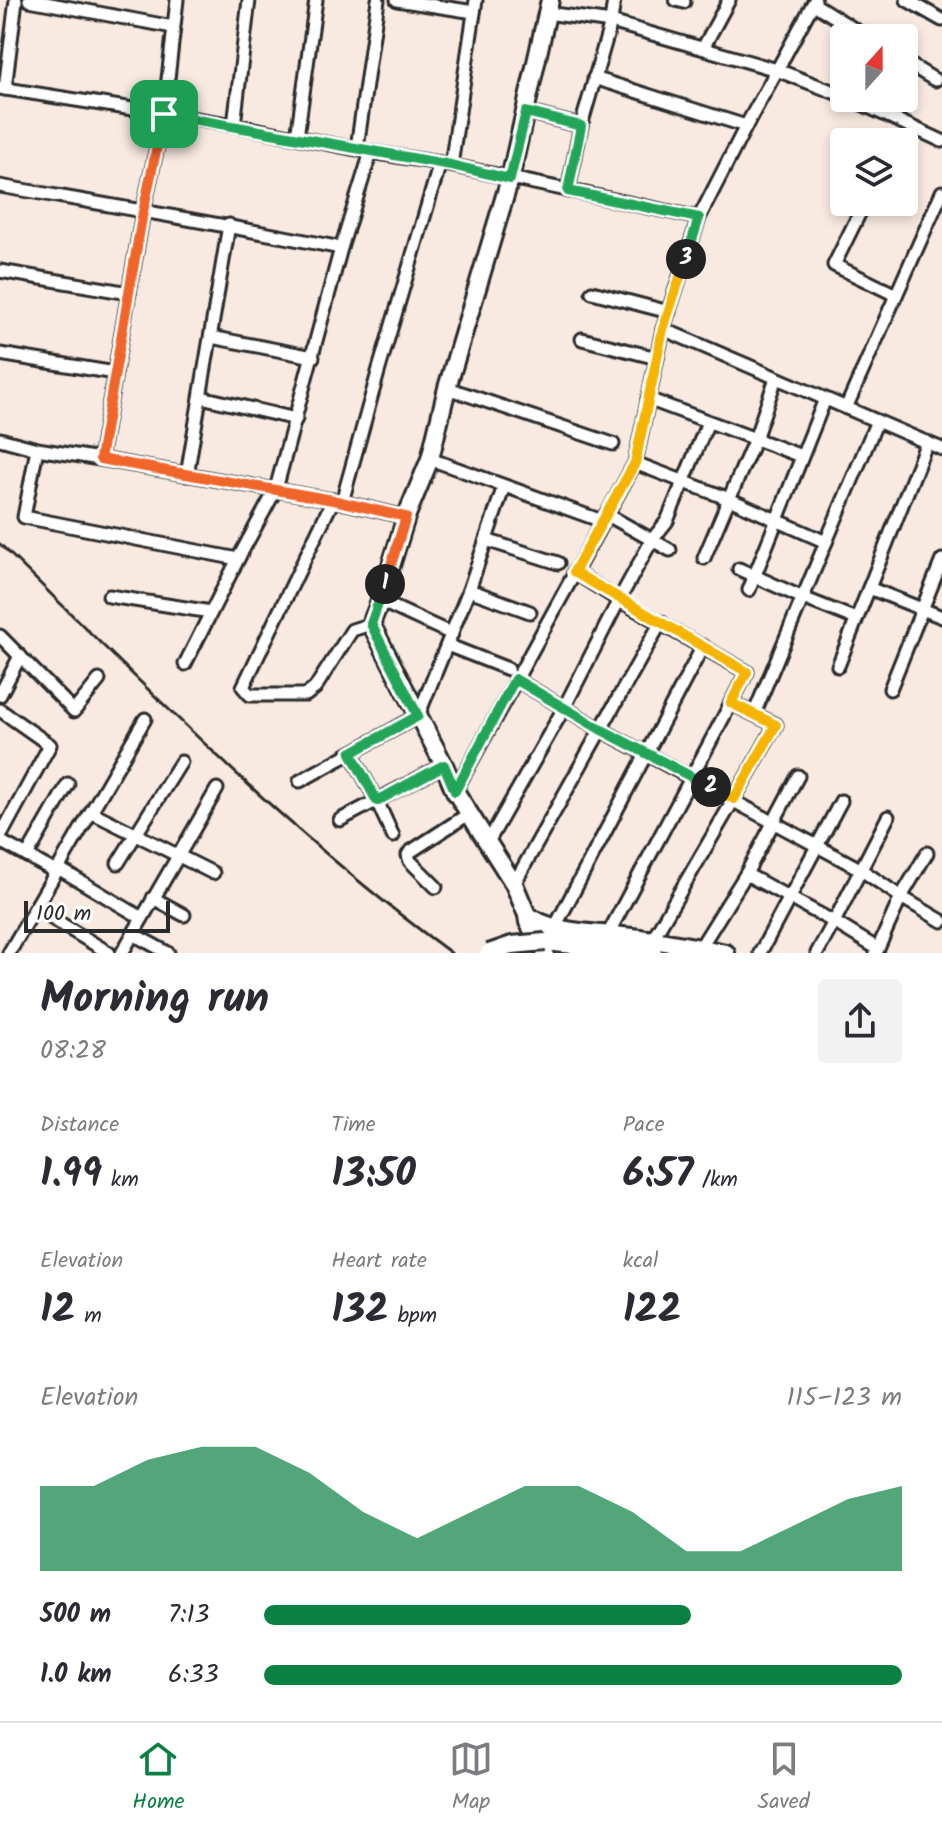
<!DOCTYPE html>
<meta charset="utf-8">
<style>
:root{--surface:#fff;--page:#f2f2f3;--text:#2b2b33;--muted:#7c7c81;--line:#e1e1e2;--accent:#0b8043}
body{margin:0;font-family:Kalam,sans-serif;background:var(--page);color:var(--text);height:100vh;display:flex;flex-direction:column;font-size:30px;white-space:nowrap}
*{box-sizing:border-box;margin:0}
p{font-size:26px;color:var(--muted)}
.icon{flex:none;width:44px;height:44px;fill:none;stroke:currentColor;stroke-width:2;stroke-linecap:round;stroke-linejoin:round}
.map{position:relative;height:953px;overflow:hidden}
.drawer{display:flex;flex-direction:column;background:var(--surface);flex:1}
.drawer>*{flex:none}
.needle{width:52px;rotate:21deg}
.fabs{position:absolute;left:830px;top:24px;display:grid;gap:16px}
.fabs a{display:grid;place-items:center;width:88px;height:88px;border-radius:8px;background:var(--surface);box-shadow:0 4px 12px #0003;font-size:40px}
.scale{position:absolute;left:24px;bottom:20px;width:146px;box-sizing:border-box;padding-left:8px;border:4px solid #2b2b2b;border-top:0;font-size:22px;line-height:28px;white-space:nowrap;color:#2b2b2b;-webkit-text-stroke:6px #fff;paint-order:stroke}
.pin{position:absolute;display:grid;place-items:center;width:68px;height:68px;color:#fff;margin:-34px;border-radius:16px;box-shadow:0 4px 12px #0006}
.km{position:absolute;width:40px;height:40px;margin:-20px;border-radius:50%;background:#222;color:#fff;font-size:22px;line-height:40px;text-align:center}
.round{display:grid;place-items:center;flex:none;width:84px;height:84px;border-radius:8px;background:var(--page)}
.overview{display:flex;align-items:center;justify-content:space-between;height:136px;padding:0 40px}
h1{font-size:44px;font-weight:700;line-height:60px}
.figures{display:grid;grid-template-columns:repeat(3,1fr);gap:12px;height:136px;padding:8px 40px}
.figures div{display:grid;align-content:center}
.figures b{font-size:40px;font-weight:700}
.figures small{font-size:22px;font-weight:400}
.figures p{font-size:22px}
.chart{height:224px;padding:16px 40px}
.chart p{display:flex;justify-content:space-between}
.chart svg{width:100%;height:144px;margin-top:8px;fill:var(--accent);opacity:.7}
ul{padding:0 40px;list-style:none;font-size:26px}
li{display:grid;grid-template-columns:128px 96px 1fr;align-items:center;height:60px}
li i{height:20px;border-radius:10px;background:var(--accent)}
.dock{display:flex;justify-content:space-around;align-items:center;height:112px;border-top:2px solid var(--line);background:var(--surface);font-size:22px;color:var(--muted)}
.dock a{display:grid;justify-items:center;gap:4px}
.dock .current{color:var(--accent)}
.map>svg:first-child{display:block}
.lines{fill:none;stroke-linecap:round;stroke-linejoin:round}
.street-casing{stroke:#2b2b2b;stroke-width:17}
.secondary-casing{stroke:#2b2b2b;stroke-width:22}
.street{stroke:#fff;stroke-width:11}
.secondary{stroke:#fff;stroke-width:16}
.rail{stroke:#2b2b2b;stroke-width:3}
.secondary-bridge-casing{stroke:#2b2b2b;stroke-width:22;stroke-linecap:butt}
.secondary-bridge{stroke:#fff;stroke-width:16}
.split-1-casing{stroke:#fff;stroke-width:16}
.split-2-casing{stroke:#fff;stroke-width:16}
.split-3-casing{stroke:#fff;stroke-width:16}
.split-4-casing{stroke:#fff;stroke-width:16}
.split-1{stroke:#f0652b;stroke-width:10}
.split-2{stroke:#22a559;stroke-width:10}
.split-3{stroke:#f5b400;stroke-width:10}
.split-4{stroke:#22a559;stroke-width:10}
</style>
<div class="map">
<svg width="942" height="953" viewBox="0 0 942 953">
<rect width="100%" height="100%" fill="#f8eae0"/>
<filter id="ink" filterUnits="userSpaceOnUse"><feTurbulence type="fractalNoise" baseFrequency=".0125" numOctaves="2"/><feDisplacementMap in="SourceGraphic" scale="16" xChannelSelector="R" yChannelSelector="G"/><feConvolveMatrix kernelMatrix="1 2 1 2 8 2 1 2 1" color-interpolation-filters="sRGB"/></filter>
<g filter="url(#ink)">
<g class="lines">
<!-- street casing -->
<g class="street-casing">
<g id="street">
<path d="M29 0 173 27"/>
<path d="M397 0 474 12"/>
<path d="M676 0 684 2"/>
<path d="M815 0 777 70 844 96"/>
<path d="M907 0 942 20"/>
<path d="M814 4 868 38"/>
<path d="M703 48 729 0"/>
<path d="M904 61 935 80"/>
<path d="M594 78 746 126"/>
<path d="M0 88 234 125 371 152 440 163 699 218"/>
<path d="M5 89 16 0"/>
<path d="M849 98 942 141"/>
<path d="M526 112 581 126 611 22 614 0"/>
<path d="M234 125 249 0"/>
<path d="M297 137 316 0"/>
<path d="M357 148 378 0"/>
<path d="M451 165 476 0"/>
<path d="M0 186C114 206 227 225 341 248"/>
<path d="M568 191 581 126"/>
<path d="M865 202 834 265 896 295"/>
<path d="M0 271 129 293"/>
<path d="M592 292 669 312"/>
<path d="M663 329 942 449"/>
<path d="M211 337 313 357"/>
<path d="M582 339 657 358"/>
<path d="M0 354 115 373"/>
<path d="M447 388 613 444"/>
<path d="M201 397 296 419"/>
<path d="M648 399 801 456"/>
<path d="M846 408 942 192"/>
<path d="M0 439 37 449 100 459 333 500 406 517"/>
<path d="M37 449 24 517 238 559"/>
<path d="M100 459 143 212 164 114 177 0"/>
<path d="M430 459 602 521"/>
<path d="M635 463 729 499 755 439 776 378"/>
<path d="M187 475 229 225"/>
<path d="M333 500 243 687 250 695H306L315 688 352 630 371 624"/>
<path d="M342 502 379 369 440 163"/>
<path d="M606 514 670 550"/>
<path d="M486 540 558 563"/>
<path d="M826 542 877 421"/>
<path d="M704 558 729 499 826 542 754 714"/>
<path d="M739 569 803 598 856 619"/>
<path d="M869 588 942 617"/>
<path d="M469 590 530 612"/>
<path d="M749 590 825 399"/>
<path d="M109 596 211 612"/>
<path d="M380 601 452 634"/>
<path d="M0 636 74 711 99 680"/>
<path d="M447 645 508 669"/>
<path d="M185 664 238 559 276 489 341 248 371 152"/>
<path d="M838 666 927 442"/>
<path d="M515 679 600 729 860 869 901 897 942 921"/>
<path d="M890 689 942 560"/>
<path d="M0 695 20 656"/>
<path d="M0 710 50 745 0 837"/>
<path d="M351 753 377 801 393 836"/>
<path d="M300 781 418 716 469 590 504 486"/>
<path d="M455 791 635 463 663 329 699 218 746 126 777 70 611 22 547 13"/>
<path d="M91 812 213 873"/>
<path d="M340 820 444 765"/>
<path d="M0 841 56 872"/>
<path d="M488 842 564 708 619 600 574 572"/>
<path d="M27 856 68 784"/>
<path d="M118 863 181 762"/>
<path d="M58 868 142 918"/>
<path d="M746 874 834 922 878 949"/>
<path d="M514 884 661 622"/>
<path d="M436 887 410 861 408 855 410 852 470 813"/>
<path d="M153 898 184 915"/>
<path d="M35 908 109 953"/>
<path d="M550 930 555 927 703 646"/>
<path d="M133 934 168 953"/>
<path d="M608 934 731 703"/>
<path d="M652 940 734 799 776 725 731 703 747 672 619 600 652 540 667 521 708 422"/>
<path d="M700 948 746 874 798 776"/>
<path d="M9 953 145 719"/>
<path d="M122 953 217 789"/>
<path d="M760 953 841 801"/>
<path d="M817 953 834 922 888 817"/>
<path d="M876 953 901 897 927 853"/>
</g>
</g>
<!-- secondary casing -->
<g class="secondary-casing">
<g id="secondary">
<path d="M527 915C556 935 598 932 632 937 663 941 695 947 726 953"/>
<path d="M545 942 653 953"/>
<path d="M545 953 528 922 527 915 514 884 455 791 444 765 371 624 380 601 406 517 430 459 447 388 510 179 550 0"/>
</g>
</g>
<!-- street -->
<use href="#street" class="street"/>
<!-- secondary -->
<use href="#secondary" class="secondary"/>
<!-- rail -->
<path class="rail" d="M0 544C145 686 287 833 451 953"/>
<!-- secondary-bridge casing -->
<g class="secondary-bridge-casing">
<path id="secondary-bridge" d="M489 953 512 945 545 942"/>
</g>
<!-- secondary-bridge -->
<use href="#secondary-bridge" class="secondary-bridge"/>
</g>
</g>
<g class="lines" filter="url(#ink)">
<!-- split-1 casing -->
<g class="split-1-casing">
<path id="split-1" d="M164 114 143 212 100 459 333 500 406 517 385 584"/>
</g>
<!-- split-2 casing -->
<g class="split-2-casing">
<path id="split-2" d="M385 584 371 624 418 716 351 753 377 801 444 765 455 791 515 679 600 729 711 787"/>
</g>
<!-- split-3 casing -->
<g class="split-3-casing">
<path id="split-3" d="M686 259 663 329 635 463 574 572 747 672 731 703 776 725 734 799 711 787"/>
</g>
<!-- split-4 casing -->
<g class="split-4-casing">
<path id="split-4" d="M164 114 451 165 510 179 526 112 581 126 568 191 699 218 686 259"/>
</g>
<!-- split-1 -->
<use href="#split-1" class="split-1"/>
<!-- split-2 -->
<use href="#split-2" class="split-2"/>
<!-- split-3 -->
<use href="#split-3" class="split-3"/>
<!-- split-4 -->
<use href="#split-4" class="split-4"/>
</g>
</svg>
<div class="fabs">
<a><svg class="needle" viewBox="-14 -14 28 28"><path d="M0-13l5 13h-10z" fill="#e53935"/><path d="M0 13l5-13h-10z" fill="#7c7c81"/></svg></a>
<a><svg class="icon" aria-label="layers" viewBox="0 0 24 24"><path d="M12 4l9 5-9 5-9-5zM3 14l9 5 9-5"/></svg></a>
</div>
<div class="scale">100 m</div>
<div class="pin" style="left:164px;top:114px;background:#1e9e55"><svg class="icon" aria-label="arrive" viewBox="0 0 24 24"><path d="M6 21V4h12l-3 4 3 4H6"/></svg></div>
<b class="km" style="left:385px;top:584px">1</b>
<b class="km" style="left:711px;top:787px">2</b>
<b class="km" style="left:686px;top:259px">3</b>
</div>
<section class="drawer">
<div class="overview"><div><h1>Morning run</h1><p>08:28</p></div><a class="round"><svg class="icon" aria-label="share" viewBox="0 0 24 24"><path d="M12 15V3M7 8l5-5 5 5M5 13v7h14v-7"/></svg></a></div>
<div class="figures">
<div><p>Distance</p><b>1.99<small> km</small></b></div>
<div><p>Time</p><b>13:50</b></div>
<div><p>Pace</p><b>6:57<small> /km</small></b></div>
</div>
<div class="figures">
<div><p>Elevation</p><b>12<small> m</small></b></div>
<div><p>Heart rate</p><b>132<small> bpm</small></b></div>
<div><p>kcal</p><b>122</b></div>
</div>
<div class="chart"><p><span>Elevation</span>115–123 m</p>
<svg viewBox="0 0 160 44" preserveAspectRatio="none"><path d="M0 44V18L10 18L20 10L30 6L40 6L50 14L60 26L70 34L80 26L90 18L100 18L110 26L120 38L130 38L140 30L150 22L160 18V44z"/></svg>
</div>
<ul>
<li><b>500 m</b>7:13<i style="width:67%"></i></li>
<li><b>1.0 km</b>6:33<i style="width:100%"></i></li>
</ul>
</section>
<nav class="dock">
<a class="current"><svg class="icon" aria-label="home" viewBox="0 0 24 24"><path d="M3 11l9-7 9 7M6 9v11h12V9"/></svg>Home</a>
<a><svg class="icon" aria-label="map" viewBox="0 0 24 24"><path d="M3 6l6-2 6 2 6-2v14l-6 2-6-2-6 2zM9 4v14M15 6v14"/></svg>Map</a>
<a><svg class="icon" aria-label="saved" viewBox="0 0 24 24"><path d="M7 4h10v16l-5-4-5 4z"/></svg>Saved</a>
</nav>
